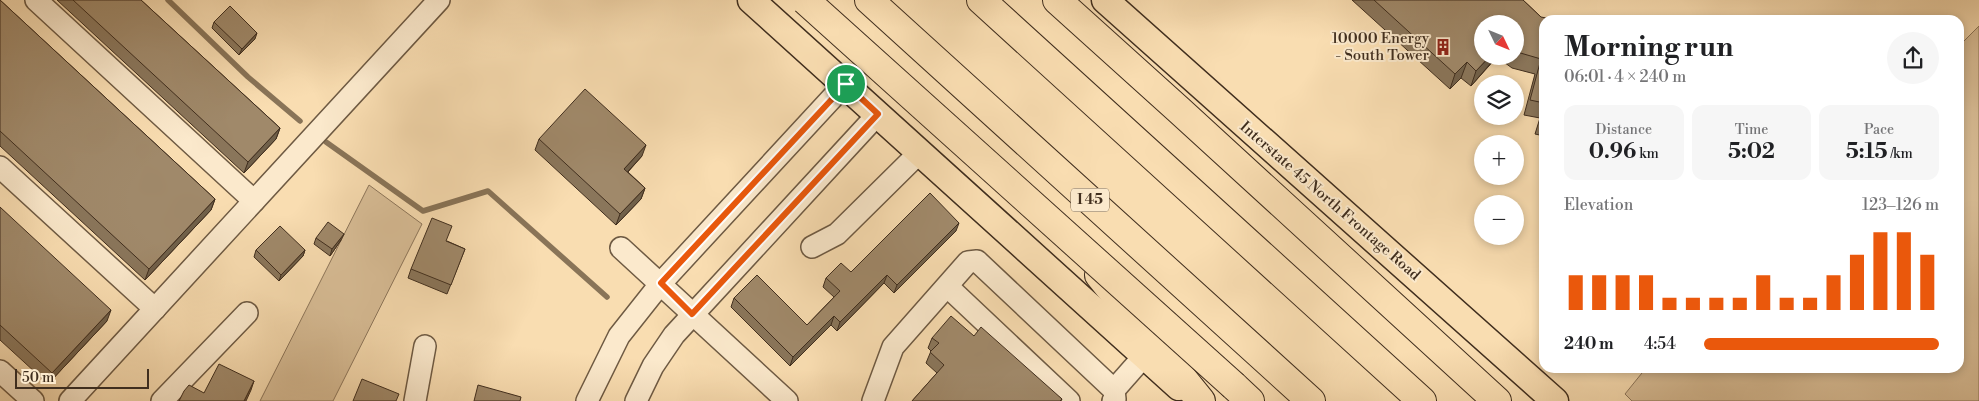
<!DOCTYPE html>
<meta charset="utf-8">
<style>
:root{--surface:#fff;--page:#f6f6f6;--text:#202124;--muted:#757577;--accent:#ea580c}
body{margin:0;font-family:"Libre Bodoni",serif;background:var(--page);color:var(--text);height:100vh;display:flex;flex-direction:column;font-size:19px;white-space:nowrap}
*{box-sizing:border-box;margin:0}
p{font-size:16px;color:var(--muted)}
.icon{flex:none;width:28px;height:28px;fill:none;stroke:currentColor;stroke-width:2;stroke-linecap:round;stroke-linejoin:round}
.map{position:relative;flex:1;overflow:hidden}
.side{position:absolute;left:1539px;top:15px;width:425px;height:358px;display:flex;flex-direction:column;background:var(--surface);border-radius:15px;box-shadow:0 2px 8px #0003}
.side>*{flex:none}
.needle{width:32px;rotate:133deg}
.fabs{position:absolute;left:1474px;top:15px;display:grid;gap:10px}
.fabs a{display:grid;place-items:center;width:50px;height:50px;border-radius:50%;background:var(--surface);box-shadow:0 2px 8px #0003;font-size:25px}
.scale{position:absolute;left:15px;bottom:12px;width:134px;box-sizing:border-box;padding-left:5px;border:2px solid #402e1e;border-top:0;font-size:14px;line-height:18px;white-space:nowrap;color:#402e1e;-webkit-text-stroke:4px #fbe9cc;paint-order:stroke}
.pin{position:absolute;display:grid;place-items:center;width:42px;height:42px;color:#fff;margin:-21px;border:2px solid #fff;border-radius:50%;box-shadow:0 1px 5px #0007}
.round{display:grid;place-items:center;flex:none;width:52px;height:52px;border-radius:26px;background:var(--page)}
.head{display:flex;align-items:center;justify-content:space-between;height:85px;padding:0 25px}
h1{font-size:28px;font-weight:700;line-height:38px}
.figures{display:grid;grid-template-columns:repeat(3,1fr);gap:8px;height:85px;padding:5px 25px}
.figures div{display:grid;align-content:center;border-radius:12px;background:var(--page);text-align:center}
.figures b{font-size:21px;font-weight:700}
.figures small{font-size:14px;font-weight:400}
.figures p{font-size:14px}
.chart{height:140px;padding:10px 25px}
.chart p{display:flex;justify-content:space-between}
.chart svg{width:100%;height:90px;margin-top:5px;stroke:var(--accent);stroke-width:6}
ul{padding:0 25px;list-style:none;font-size:16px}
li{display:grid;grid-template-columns:80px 60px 1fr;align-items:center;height:38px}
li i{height:12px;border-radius:6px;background:var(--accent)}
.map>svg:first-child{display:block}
.green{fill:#dabf98;stroke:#8d765b}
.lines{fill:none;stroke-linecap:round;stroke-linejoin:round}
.stream{stroke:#897458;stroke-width:5.5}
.minor-casing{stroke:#6e5a43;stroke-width:24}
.major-casing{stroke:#402e1e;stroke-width:29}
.highway-casing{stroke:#402e1e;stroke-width:30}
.minor{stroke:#fbe9cc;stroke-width:21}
.major{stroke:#f9ddb1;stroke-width:26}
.highway{stroke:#f9ddb1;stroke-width:28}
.highway-bridge-casing{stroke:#402e1e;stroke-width:30;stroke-linecap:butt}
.highway-bridge{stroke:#f9ddb1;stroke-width:28}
.wall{fill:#8a765b;stroke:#402e1e;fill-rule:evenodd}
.shaded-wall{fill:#70604a;stroke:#402e1e}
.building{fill:#a0896a;stroke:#402e1e}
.route-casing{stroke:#fff;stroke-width:10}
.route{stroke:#ea580c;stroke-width:6}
.labels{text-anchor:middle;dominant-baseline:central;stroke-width:4;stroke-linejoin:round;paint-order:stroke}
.shield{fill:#fbe9cc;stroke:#786652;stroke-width:1}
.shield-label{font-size:14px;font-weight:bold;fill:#402e1e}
.poi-label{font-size:15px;fill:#402e1e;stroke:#fbe9cc;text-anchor:end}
.street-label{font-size:15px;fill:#402e1e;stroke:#fbe9cc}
</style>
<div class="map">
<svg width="1979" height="401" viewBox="0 0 1979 401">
<rect width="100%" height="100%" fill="#f9ddb1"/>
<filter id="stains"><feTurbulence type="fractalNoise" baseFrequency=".004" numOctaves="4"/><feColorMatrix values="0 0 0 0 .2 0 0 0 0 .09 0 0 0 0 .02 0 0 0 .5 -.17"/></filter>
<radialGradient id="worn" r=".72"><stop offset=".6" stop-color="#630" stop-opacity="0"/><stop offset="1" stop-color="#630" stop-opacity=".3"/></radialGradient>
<!-- green -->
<g class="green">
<path d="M1979 26V401H1632L1625 394 1646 368H1959V46Z"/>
<path d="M369 185 422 224 333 401H260Z"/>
</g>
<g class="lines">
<!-- stream -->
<g class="stream">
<path d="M168 0 248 77 300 121"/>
<path d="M326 142 423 211 488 191 607 297"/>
</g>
<!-- minor casing -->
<g class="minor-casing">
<g id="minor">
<path d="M36 0 254 201"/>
<path d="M0 167 155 309"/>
<path d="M812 247 837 234 920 152"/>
<path d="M621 248 787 401"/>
<path d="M948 287 1069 401"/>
<path d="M0 371 33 401"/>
<path d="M1114 390 1144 356"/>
<path d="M70 401 439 0"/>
<path d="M162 401 247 313"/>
<path d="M415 401 425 346"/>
<path d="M587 401 619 336 661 283 845 84"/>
<path d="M636 401 653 366 674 335 878 114"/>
<path d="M873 401 893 347 968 262 977 261 1114 390 1115 399 1113 401"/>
</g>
</g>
<!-- major casing -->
<g class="major-casing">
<g id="major">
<path d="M751 0 1179 387"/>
<path d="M1105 0 1555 401"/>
</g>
</g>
<!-- highway casing -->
<g class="highway-casing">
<g id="highway">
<path d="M869 0 1311 401"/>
<path d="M981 0 1422 401"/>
<path d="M1057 0 1179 110 1497 401"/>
<path d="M1099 275 1201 401"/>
<path d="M1234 386 1250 401"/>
</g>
</g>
<!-- minor -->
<use href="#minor" class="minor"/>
<!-- major -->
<use href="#major" class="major"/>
<!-- highway -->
<use href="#highway" class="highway"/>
<!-- highway-bridge casing -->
<g class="highway-bridge-casing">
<path id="highway-bridge" d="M805 0 1234 386"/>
</g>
<!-- highway-bridge -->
<use href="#highway-bridge" class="highway-bridge"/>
</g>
<!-- wall -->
<g class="wall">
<path d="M0 0 215 199 211 210 145 280 0 146Z"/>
<path d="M57 0H141L280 128 276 139 244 173Z"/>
<path d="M1352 0H1523L1544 20V136L1535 134 1540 118 1524 115 1535 74 1512 68 1497 57 1471 86 1461 78 1450 89ZM1515 24V56H1482Z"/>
<path d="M214 22 255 39 239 55 212 28Z"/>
<path d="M539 139 642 156 628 172 645 188 641 199 616 225 535 150Z"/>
<path d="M0 207 107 321 48 384 0 340Z"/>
<path d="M956 231 894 293 884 283 837 331 831 325 790 366 731 307 734 298 807 325 834 297 823 287 826 278 851 272Z"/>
<path d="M316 238 341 240 330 256 314 244Z"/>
<path d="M447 241 465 249 447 294 408 278 411 269Z"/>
<path d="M256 250H305L303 256 279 281 254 257Z"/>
<path d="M974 336 1062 399 1061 401H912L937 373 926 363 931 351 928 348 932 338Z"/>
</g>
<!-- shaded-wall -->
<g class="shaded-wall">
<path d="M257 33 255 39 239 55 242 49Z"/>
<path d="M1490 56H1497L1471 86 1476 71Z"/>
<path d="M1467 62 1461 78 1450 89 1455 74Z"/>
<path d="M280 128 276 139 244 173 248 162Z"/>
<path d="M646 145 642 156 620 180 624 169Z"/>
<path d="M645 188 641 199 616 225 620 214Z"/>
<path d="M215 199 211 210 145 280 149 269Z"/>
<path d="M959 223 956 231 894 293 897 285Z"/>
<path d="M344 234 341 240 330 256 332 249Z"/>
<path d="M305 250 303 256 279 281 281 275Z"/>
<path d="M887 275 884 283 837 331 840 322Z"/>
<path d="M111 310 107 321 48 384 52 373Z"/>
<path d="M834 316 831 325 790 366 793 357Z"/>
<path d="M254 381 251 390 246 401H244Z"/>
</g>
<!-- building -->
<g class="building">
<path d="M0 0 215 199 149 269 0 131Z"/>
<path d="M73 0H141L280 128 248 162Z"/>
<path d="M1374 0H1523L1541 17 1557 20H1544V103L1530 100 1541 59 1517 52 1515 51V24H1482V56H1490L1476 71 1467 62 1455 74Z"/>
<path d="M230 6 257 33 242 49 214 22Z"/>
<path d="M585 89 646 145 624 169 645 188 620 214 539 139Z"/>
<path d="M1544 107V119H1540Z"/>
<path d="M930 193 959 223 897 285 887 275 840 322 834 316 793 357 734 298 757 275 807 325 840 291 826 278 841 263 851 272Z"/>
<path d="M0 207 111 310 52 373 0 325Z"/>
<path d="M432 218 452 226 446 241 465 249 451 285 411 269Z"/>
<path d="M328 222 344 234 332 249 316 238Z"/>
<path d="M280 226 305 250 281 275 256 250Z"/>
<path d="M951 316 974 336 981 327 1062 399 1060 401H912L944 365 930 352 939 343 932 338Z"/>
<path d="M219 364 254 381 244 401H179L184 391 189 385 204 393Z"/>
<path d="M362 379 399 394 396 401H353Z"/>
<path d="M478 385 521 397 520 401H474Z"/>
</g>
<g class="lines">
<!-- route casing -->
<g class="route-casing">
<path id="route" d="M846 84 878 114 692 314 661 283Z"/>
</g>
<!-- route -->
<use href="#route" class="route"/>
</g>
<!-- icons -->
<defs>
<g id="building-bare" transform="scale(1.35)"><path d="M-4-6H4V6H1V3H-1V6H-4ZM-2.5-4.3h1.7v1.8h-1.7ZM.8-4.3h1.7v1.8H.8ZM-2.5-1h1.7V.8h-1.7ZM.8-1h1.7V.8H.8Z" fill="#8f2418" stroke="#fbe9cc" stroke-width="2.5" paint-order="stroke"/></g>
</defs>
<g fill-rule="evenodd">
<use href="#building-bare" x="1443" y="47"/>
</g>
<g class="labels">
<!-- shield labels -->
<rect class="shield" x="1071" y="188.5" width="38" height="23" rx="4"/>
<g class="shield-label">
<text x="1090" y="200">I 45</text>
</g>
<!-- poi labels -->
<g class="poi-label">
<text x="1429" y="38">10000 Energy<tspan x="1429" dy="17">- South Tower</tspan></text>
</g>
<!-- street labels -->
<g class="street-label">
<text transform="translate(1330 201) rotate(41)">Interstate 45 North Frontage Road</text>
</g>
</g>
<rect width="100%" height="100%" filter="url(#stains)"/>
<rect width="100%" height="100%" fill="url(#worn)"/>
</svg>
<div class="fabs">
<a><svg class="needle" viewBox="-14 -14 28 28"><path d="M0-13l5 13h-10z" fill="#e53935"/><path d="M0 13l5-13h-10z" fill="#757577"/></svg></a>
<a><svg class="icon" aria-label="layers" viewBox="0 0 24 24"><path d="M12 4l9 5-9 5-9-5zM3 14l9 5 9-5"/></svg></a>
<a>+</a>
<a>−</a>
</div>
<div class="scale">50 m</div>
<div class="pin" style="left:846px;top:84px;background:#1e9e55"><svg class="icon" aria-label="arrive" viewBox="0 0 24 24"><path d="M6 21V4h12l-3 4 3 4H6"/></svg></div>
<section class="side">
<div class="head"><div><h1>Morning run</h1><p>06:01 · 4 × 240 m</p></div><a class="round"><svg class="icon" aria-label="share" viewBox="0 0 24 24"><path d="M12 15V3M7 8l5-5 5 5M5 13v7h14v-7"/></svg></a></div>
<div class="figures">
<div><p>Distance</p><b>0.96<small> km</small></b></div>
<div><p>Time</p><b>5:02</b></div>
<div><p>Pace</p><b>5:15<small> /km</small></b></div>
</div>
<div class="chart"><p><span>Elevation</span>123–126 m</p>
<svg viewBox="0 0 160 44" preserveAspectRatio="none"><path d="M5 44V27M15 44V27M25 44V27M35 44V27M45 44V38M55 44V38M65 44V38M75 44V38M85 44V27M95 44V38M105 44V38M115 44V27M125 44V17M135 44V6M145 44V6M155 44V17"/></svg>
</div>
<ul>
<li><b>240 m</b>4:54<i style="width:100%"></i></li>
</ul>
</section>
</div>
